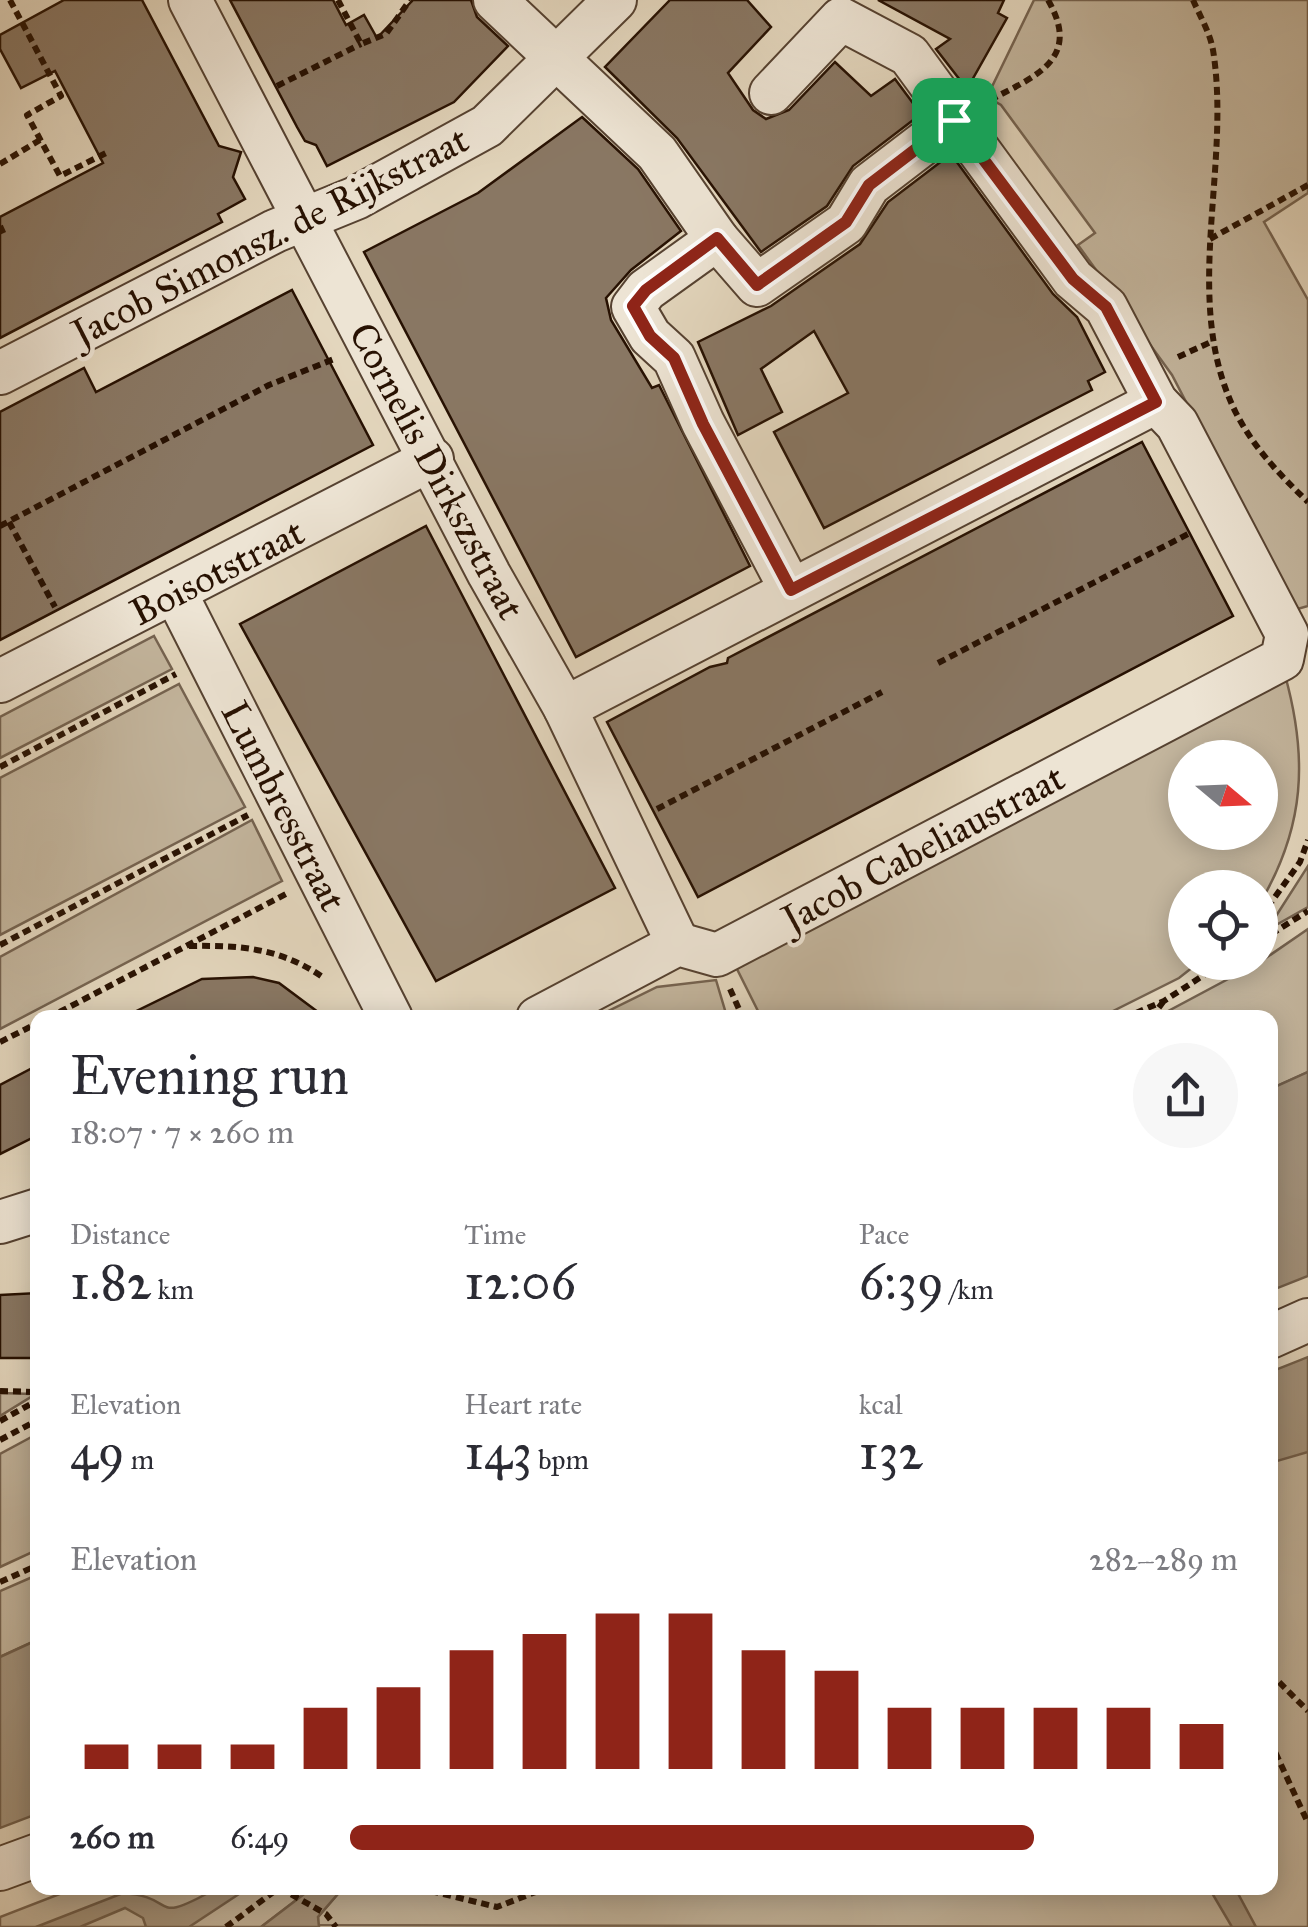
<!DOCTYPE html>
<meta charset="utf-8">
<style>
:root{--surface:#fff;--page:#f7f7f7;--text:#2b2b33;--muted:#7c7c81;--accent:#8f2418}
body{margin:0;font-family:"IM FELL Great Primer",serif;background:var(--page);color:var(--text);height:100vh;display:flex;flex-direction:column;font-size:38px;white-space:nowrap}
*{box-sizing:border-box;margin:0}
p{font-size:32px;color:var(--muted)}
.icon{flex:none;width:55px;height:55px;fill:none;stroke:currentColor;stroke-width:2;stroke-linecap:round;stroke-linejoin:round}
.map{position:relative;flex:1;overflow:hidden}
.details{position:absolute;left:30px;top:1010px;width:1248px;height:885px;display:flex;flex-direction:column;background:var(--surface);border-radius:20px;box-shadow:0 5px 25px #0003}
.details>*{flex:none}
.needle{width:65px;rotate:109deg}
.tools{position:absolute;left:1168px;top:740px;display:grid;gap:20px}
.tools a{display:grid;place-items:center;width:110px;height:110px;border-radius:50%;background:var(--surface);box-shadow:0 5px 25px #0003;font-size:50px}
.pin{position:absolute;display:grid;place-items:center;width:85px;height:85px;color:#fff;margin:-42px;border-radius:20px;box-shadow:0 5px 15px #0006}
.round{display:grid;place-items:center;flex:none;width:105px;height:105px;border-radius:52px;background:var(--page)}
.overview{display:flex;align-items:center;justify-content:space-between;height:170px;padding:0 40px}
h1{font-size:55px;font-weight:600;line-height:75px}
.stats{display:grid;grid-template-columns:repeat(3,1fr);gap:15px;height:170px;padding:10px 40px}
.stats div{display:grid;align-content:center}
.stats b{font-size:50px;font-weight:600}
.stats small{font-size:28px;font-weight:400}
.stats p{font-size:28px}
.chart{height:280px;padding:20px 40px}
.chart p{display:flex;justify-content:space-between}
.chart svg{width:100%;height:180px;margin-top:10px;stroke:var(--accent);stroke-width:6}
ul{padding:0 40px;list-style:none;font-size:32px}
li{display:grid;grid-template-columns:160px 120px 1fr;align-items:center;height:75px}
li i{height:25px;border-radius:12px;background:var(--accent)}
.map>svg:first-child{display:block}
.green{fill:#c3b59d;stroke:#756350;stroke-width:2.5;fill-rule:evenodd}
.water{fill:#a3937d;stroke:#715f4c;stroke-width:2.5}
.building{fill:#897763;stroke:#271102;stroke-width:2.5}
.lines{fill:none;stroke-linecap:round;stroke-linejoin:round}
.street-casing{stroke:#564231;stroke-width:46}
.path{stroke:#271102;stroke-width:6;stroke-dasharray:8 5;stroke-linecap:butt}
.street{stroke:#ede4d4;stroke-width:42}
.route-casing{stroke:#fff;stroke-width:20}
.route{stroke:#8f2418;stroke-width:12}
.labels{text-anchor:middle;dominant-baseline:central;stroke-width:9;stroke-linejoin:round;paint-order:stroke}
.street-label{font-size:38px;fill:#271102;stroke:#ede4d4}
</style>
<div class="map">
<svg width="1308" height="1927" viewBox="0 0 1308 1927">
<rect width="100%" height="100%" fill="#e3d6bd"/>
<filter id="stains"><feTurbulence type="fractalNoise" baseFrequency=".002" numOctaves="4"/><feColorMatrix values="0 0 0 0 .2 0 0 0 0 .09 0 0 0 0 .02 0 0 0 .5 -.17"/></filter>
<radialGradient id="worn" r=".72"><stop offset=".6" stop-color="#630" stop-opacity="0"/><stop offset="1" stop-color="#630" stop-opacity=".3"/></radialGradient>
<!-- green -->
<g class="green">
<path d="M1034 0H1308V193L1264 222 1308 300V606L1294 610 1172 375 1078 245 1095 233 1001 105 987 97Z"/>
<path d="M154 636 172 669 0 758V717Z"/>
<path d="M1285 675C1308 758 1305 827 1260 903V888H1185V962L1198 963 1179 978 1099 1018 764 1017 758 1011 734 963ZM1185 758H1260V832H1185Z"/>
<path d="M179 684 245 807 0 935V778Z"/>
<path d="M252 820 282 881 0 1029V957Z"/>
<path d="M1308 866V907L1267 930Z"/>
<path d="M1308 929V1072L1270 1089V1018H1155L1260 962Z"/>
<path d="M716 980 727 1017H596L657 987Z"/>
<path d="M1308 1360V1927L318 1925V1917L343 1888H1270V1375Z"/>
<path d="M0 1393 32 1394 34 1395 0 1416Z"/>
<path d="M37 1434V1550L0 1567V1454Z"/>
<path d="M37 1575V1640L0 1657V1591Z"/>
<path d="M75 1888H312L261 1927H0V1917Z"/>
</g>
<!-- water -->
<g class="water">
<path d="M1308 1072V1276L1270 1291V1089Z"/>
<path d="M1308 1357V1452L1270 1463V1372Z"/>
<path d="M37 1640V1814L0 1828V1657Z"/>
<path d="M217 1888H248L189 1927H146L143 1918 125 1908 80 1927H36L123 1893C180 1897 148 1927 217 1888Z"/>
<path d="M312 1888H343L318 1917 319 1927H261Z"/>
<path d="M1209 1888H1235L1256 1927H1232Z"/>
</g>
<!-- building -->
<g class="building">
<path d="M64 0H142L219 146 241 152 233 177 245 199 218 214 222 222 0 338V217L103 163 55 71 21 88 0 49V35Z"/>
<path d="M230 0H333L346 25 364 15 377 38 413 0H471L477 17 508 46 454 102 327 166 316 145 305 141 297 127Z"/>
<path d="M670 0H747L771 27 728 73 753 110 766 119 789 110 835 62 871 96 895 79 921 114 853 166 827 206 761 252 677 138 605 67Z"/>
<path d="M878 0H1004L998 13 1007 18 967 89 936 49 950 39Z"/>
<path d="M582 117 638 169 681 231 631 270 606 298 611 320 652 388 659 385 750 566 576 657 364 252 478 193Z"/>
<path d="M951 154 1053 294 1077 317 1105 372 1088 381 1092 390 824 528 774 432 848 393 814 331 761 369 782 412 738 435 698 342 771 306 860 244 888 202Z"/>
<path d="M292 290 373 445 0 640V412L84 368 96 392Z"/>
<path d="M1142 442 1233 616 698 897 607 722 710 667 727 663 728 658Z"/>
<path d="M426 526 615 888 436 981 240 624Z"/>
<path d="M253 977 279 983 326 1018H122L202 979Z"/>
<path d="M38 1065V1135L0 1154V1085Z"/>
<path d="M38 1293V1358H0V1295Z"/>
</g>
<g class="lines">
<!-- street casing -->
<g class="street-casing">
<g id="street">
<path d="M190 0 489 574 565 708 678 944"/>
<path d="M495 0 657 153 717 239"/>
<path d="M0 373 275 231 356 198 487 126 615 0"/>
<path d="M791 590 703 423 674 358 650 336 633 307 646 290 717 239 757 285 846 223 869 185 954 120"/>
<path d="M176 594 391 1018"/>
<path d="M0 681 432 459"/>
<path d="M565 708 1156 402"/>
<path d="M538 1018 678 944 717 955 1282 659 1287 634 1177 424 1156 402 1106 307 1073 279 909 55 841 19 771 93"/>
<path d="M0 1222 38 1210"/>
<path d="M1270 1337 1308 1320"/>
<path d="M0 1869 38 1855"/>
</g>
</g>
<!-- path -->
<g class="path">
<path d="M10 0 61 96 27 115 60 176 106 153"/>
<path d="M338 0 361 44 386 34 410 0"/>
<path d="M1193 0C1200 16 1210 33 1213 50 1232 168 1180 301 1236 413 1254 448 1280 475 1308 502"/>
<path d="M277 86 361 44"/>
<path d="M990 100C1036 76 1082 59 1048 0"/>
<path d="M0 164 40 140"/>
<path d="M0 226 5 237"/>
<path d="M1210 239 1308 185"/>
<path d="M1178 357 1213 341"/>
<path d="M9 522 55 607"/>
<path d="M0 526 269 385 334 359"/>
<path d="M938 663 1192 532"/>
<path d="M0 767 176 674"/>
<path d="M657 809 882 692"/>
<path d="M1260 918 1300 862 1308 840"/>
<path d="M1260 941 1308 911"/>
<path d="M0 945 248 815"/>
<path d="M189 946C240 945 281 948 324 978"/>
<path d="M730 989 743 1018"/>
<path d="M48 1018 286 894"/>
<path d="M1124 1018 1164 1001 1224 962"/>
<path d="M1151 1018 1163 1002"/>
<path d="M0 1042 38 1023"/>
<path d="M0 1391 38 1392"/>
<path d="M0 1421 38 1400"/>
<path d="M0 1440 38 1420"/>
<path d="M0 1582 38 1565"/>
<path d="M1270 1673 1308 1711"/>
<path d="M1270 1741 1308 1823"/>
<path d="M280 1888 326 1914 336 1927"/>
<path d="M418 1888 497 1907 546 1888"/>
<path d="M226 1927 279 1888"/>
</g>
<!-- street -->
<use href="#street" class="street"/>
</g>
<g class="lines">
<!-- route casing -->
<g class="route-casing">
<path id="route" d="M954 120 1073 279 1106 307 1156 402 791 590 703 424 674 358 650 336 633 306 646 290 717 238 757 285 846 222 869 185Z"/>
</g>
<!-- route -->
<use href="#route" class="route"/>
</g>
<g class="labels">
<!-- street labels -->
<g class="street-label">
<text transform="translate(270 236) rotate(-27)">Jacob Simonsz. de Rijkstraat</text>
<text transform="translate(437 471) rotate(62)">Cornelis Dirkszstraat</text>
<text transform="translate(217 572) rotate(-27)">Boisotstraat</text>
<text transform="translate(284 806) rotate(63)">Lumbresstraat</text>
<text transform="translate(923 848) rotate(-28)">Jacob Cabeliaustraat</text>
</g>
</g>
<rect width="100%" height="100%" filter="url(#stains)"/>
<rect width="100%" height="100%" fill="url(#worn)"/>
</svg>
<div class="tools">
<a><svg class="needle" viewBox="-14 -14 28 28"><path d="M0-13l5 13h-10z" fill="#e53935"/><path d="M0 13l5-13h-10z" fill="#7c7c81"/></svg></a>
<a><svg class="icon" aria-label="locate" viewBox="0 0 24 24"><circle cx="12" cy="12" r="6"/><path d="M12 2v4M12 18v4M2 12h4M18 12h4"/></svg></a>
</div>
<div class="pin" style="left:954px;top:120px;background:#1e9e55"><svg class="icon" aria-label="arrive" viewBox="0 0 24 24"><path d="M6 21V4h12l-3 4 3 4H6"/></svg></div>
<section class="details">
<div class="overview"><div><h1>Evening run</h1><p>18:07 · 7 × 260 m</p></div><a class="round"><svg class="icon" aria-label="share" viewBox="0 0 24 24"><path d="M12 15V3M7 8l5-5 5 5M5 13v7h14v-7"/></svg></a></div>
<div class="stats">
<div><p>Distance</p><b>1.82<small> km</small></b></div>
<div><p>Time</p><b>12:06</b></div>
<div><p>Pace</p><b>6:39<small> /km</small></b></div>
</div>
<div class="stats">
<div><p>Elevation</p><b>49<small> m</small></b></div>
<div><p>Heart rate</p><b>143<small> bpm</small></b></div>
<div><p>kcal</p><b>132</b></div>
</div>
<div class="chart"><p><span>Elevation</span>282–289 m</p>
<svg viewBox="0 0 160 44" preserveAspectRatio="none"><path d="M5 44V38M15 44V38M25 44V38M35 44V29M45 44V24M55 44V15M65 44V11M75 44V6M85 44V6M95 44V15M105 44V20M115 44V29M125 44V29M135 44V29M145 44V29M155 44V33"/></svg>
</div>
<ul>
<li><b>260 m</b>6:49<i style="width:77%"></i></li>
</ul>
</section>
</div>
